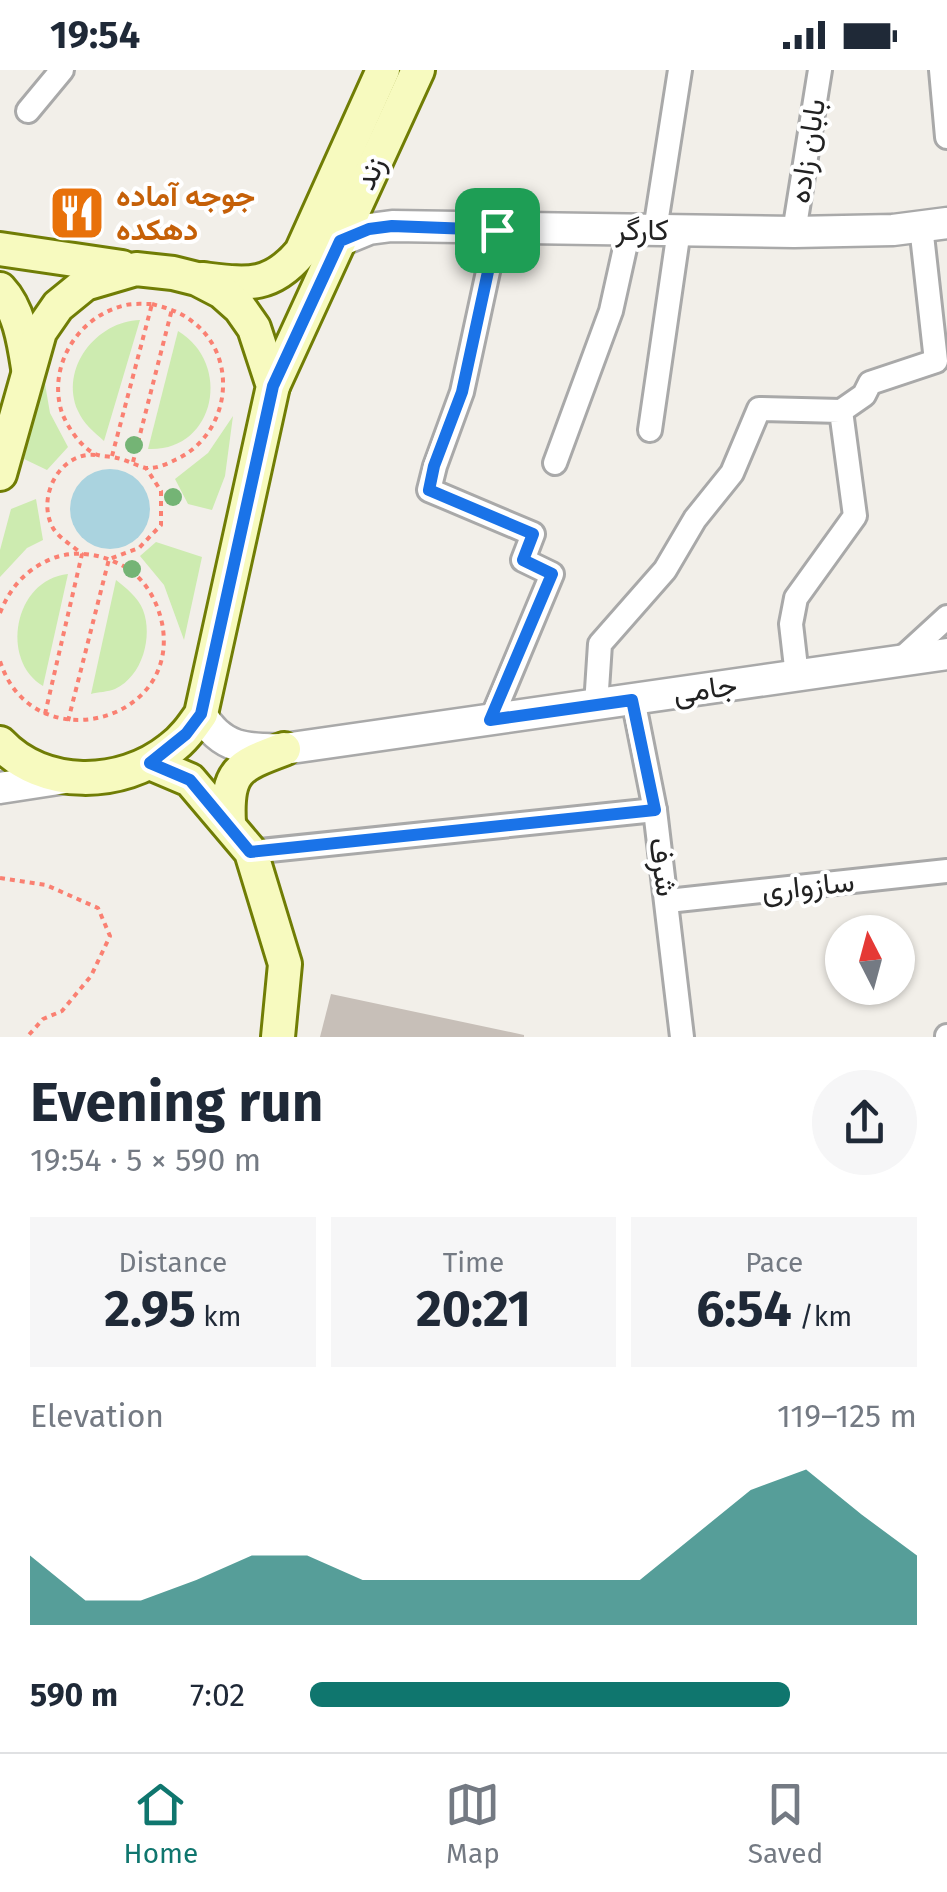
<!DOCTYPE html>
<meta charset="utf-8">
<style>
:root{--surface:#fff;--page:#f6f6f7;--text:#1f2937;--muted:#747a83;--line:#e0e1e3;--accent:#0f766e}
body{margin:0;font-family:"Fira Sans",Vazirmatn,sans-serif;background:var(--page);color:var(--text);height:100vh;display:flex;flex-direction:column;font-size:38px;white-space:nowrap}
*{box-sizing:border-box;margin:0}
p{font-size:32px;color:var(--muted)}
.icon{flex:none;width:55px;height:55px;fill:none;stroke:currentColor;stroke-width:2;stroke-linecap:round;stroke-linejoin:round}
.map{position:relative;height:967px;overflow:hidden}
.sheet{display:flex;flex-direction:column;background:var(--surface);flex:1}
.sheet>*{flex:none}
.needle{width:65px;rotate:354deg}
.fabs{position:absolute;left:825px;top:845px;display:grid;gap:20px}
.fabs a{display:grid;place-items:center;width:90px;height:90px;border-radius:50%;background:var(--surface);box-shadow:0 2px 8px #0004;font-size:50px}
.pin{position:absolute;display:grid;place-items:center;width:85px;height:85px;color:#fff;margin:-42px;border-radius:20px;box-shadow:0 5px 15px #0006}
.round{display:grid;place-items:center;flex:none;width:105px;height:105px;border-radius:52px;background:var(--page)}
.headline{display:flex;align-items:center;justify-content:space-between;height:170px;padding:0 30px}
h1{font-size:55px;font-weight:700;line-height:75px}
.stats{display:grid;grid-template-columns:repeat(3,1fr);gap:15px;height:170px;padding:10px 30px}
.stats div{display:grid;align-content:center;border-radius:0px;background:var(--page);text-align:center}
.stats b{font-size:50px;font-weight:700}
.stats small{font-size:28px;font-weight:400}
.stats p{font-size:28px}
.chart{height:280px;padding:20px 30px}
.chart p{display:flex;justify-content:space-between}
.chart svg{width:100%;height:180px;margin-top:10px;fill:var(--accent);opacity:.7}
ul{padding:0 30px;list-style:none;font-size:32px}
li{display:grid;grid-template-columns:160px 120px 1fr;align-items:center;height:75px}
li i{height:25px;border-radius:12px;background:var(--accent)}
.status{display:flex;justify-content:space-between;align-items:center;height:70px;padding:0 50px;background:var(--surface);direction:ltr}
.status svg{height:28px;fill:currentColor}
.tabs{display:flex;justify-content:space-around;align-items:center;height:140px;border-top:2px solid var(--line);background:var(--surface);font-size:28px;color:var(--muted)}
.tabs a{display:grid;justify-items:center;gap:5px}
.tabs .active{color:var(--accent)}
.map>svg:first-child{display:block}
.grass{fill:#cdebb0}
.water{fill:#aad3df}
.building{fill:#c7bfb8}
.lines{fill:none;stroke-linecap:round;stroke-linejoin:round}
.minor-casing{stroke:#a9a9a9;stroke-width:28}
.tertiary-casing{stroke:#a9a9a9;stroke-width:35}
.secondary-casing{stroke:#707d05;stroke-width:38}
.path{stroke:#fa8072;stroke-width:4;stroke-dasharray:5 5;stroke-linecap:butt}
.minor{stroke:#fff;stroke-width:22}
.tertiary{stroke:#fff;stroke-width:30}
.secondary{stroke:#f7fabf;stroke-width:32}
.tree{fill:#74b475}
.route-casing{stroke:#fff;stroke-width:20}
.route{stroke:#1a73e8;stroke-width:12}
.labels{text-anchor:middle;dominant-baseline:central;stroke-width:8;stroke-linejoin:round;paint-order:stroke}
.street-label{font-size:30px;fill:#222;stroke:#fff}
.food-label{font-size:30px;font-weight:bold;fill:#c56008;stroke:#fff;text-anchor:start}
</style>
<div class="status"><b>19:54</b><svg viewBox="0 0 49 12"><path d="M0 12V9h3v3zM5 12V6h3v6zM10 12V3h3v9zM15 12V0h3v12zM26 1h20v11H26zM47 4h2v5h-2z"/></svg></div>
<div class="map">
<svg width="947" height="967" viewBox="0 0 947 967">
<rect width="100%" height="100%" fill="#f2efe9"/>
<!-- grass -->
<g class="grass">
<path d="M140 250 104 371C94 362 83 353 78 341 59 298 97 251 140 250Z"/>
<path d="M178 261C233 294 215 382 148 379Z"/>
<path d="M44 308 50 343 68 377 47 400 24 389Z"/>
<path d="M233 346 225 406 212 440 188 434 175 409 208 383Z"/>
<path d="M36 429 43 470 27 478 0 507V480L11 439Z"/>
<path d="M156 472 202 487 184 570 164 515 140 486Z"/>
<path d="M68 504 43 616C0 591 13 510 68 504Z"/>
<path d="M116 510C126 518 138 527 143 540 153 566 143 606 115 619 108 622 98 622 91 624Z"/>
</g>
<!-- water -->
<circle class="water" cx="110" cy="439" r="40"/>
<!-- building -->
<path class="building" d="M331 924 524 965V967H320Z"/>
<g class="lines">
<!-- minor casing -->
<g class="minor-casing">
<g id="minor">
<path d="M941 0 947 67"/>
<path d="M28 41 62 0"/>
<path d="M655 160 680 0"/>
<path d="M794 162 820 0"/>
<path d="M841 341 864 325 870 313 936 291 921 156"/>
<path d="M650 360 679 160"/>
<path d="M555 393 611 241 629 160"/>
<path d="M899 591 947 547"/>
<path d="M633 629 655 740 682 967"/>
<path d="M596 635 600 574 665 500 695 449 732 403 759 339 841 341 855 446 796 528 791 554 797 606"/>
<path d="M491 650 552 504 523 490 533 464 429 420 435 396 462 322 497 160"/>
<path d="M251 782 655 740"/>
<path d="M668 831 947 801"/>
<path d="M947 967V966"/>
</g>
</g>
<!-- tertiary casing -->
<g class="tertiary-casing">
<g id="tertiary">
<path d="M340 171 369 159 392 156 794 162 893 160 947 153"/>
<path d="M201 644C221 679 247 680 284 679L947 584"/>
<path d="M0 718 65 708"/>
</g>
</g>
<!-- secondary casing -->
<g class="secondary-casing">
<g id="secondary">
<path d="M0 179 122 197"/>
<path d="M202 209C246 214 270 219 301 182L383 0"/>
<path d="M0 219C19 239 24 272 28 298"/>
<path d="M273 316 418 0"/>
<path d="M0 404 40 262 58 236 85 214 136 199 173 203 197 209 222 222 240 238 254 258 273 316 201 644C192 657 183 670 170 679 121 718 43 719 0 673"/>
<path d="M150 693 190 710 251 782 285 894 278 967"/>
<path d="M229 753C226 701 238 696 284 679"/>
</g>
</g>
<!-- path -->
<g class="path">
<path d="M152 234C167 238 181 242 193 252 241 289 229 366 175 390 167 394 156 399 146 398 137 396 127 390 117 388 110 386 101 387 95 384 81 377 68 358 62 343 47 297 77 248 122 236 131 233 142 234 152 234Z"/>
<path d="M112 386 152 234"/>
<path d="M133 392 172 239"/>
<path d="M0 543C10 518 25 500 51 489 76 479 102 484 125 497 145 509 157 530 162 553 182 654 31 691 0 591"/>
<path d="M45 644 82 484C72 475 57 467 52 456 37 426 60 382 95 385"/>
<path d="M68 651 109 489 139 478 161 455V421L146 398"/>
<path d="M0 808 46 815 98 838 110 866 91 906 62 941 43 949 27 967"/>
</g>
<!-- minor -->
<use href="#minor" class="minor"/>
<!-- tertiary -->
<use href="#tertiary" class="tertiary"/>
<!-- secondary -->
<use href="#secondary" class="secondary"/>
</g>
<!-- trees -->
<g class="tree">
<circle cx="134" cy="375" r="9"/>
<circle cx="173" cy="427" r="9"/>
<circle cx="132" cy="499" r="9"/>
</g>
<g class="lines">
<!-- route casing -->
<g class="route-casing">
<path id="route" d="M392 156 497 160 462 322 434 396 429 420 533 464 523 490 552 504 490 650 632 630 655 740 250 782 190 710 150 693 186 664 201 644 273 316 340 171 369 159Z"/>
</g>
<!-- route -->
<use href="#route" class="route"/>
</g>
<!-- icons -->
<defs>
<g id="restaurant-square" transform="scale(2.875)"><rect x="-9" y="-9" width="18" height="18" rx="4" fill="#e8710a" stroke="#fff"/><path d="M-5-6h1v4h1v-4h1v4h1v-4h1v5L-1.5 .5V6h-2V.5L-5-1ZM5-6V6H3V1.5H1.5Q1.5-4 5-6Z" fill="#fff"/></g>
</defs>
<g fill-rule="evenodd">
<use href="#restaurant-square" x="77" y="143"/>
</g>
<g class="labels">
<!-- street labels -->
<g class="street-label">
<text transform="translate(807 81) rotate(-81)">بابان زاده</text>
<text transform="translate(370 103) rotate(-65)">زند</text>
<text x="642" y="160">کارگر</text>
<text transform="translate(705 619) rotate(-8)">جامی</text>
<text transform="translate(663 797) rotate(82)">شرف</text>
<text transform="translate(808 816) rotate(-6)">سازواری</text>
</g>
<!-- food labels -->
<g class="food-label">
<text x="116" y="126">جوجه آماده<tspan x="116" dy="34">دهکده</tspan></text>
</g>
</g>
</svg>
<div class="fabs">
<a><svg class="needle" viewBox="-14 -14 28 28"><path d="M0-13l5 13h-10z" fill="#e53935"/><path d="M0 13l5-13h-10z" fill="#747a83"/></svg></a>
</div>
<div class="pin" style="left:497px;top:160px;background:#1e9e55"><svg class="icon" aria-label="arrive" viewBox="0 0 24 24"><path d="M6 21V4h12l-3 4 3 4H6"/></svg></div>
</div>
<section class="sheet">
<div class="headline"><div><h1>Evening run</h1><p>19:54 · 5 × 590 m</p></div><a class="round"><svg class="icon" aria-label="share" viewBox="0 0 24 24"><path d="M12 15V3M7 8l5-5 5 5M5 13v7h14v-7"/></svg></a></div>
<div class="stats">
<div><p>Distance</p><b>2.95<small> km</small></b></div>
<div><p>Time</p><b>20:21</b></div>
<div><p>Pace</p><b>6:54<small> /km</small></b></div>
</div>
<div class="chart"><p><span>Elevation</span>119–125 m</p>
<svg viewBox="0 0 160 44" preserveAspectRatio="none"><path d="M0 44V27L10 38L20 38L30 33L40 27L50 27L60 33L70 33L80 33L90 33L100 33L110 33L120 22L130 11L140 6L150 17L160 27V44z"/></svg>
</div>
<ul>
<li><b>590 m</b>7:02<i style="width:79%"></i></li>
</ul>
</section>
<nav class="tabs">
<a class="active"><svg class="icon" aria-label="home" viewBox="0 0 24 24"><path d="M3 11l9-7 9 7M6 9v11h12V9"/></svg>Home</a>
<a><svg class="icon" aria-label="map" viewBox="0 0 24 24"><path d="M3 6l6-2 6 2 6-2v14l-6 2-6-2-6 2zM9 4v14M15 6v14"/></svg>Map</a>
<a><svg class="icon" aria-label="saved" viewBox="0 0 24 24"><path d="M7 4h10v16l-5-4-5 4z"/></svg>Saved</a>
</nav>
